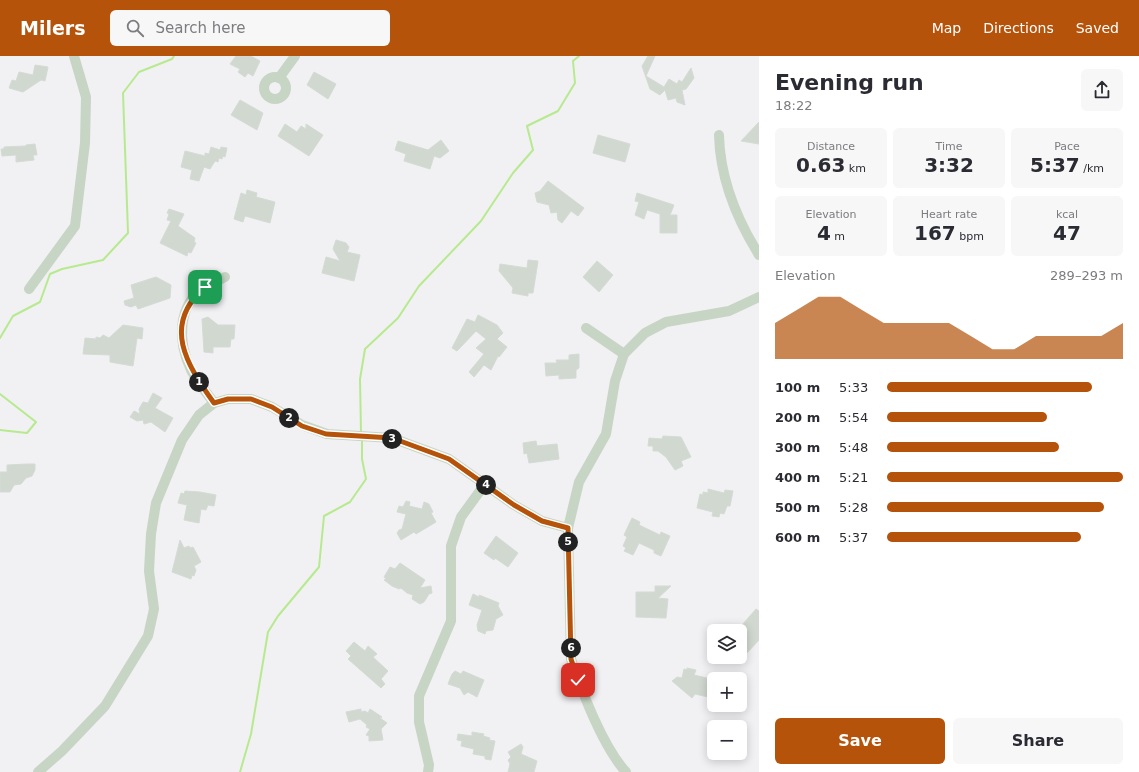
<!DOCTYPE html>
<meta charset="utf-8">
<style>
:root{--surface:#fff;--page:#f7f7f7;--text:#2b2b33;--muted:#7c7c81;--accent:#b45309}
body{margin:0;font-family:"DejaVu Sans",sans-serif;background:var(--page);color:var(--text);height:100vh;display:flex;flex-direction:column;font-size:15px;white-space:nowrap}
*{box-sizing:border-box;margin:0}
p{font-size:13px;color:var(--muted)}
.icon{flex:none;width:22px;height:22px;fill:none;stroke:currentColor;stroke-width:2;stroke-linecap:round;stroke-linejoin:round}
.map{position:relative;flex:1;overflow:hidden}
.details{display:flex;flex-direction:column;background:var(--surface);width:380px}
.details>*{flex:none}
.buttons{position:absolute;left:707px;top:568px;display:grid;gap:8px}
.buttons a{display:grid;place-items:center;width:40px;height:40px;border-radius:6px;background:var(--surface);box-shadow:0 2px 10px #0003;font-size:20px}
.pin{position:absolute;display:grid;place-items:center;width:34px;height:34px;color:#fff;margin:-17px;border-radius:8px;box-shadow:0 2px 6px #0006}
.km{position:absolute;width:20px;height:20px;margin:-10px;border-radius:50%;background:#222;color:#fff;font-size:11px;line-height:20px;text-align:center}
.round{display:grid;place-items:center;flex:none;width:42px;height:42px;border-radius:6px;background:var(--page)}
.headline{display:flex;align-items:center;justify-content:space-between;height:68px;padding:0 16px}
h1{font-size:22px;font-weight:800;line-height:30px}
.figures{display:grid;grid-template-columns:repeat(3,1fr);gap:6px;height:68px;padding:4px 16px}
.figures div{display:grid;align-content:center;border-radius:6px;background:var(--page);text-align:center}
.figures b{font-size:20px;font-weight:800}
.figures small{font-size:11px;font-weight:400}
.figures p{font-size:11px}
.chart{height:112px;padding:8px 16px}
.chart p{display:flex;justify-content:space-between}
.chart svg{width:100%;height:72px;margin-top:4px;fill:var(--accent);opacity:.7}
.primary-button{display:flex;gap:8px;margin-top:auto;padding:8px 16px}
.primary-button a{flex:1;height:46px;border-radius:6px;background:var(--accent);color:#fff;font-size:16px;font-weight:800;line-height:46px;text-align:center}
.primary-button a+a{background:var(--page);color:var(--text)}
ul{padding:0 16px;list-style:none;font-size:13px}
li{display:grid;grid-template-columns:64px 48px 1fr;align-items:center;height:30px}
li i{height:10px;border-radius:5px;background:var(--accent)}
header{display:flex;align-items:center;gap:24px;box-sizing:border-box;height:56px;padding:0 20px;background:var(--accent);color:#fff}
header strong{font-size:19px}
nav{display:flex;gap:22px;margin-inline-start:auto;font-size:14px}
.search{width:280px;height:36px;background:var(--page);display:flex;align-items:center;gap:10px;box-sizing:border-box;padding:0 14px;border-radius:6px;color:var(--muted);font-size:15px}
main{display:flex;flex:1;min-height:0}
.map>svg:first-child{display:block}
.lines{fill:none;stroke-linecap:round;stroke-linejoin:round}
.stream{stroke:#b7ea8f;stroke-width:2}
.building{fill:#d0d8d0;stroke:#d4dbd5}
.minor{stroke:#c7d5c4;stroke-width:10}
.route-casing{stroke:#fff;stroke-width:8}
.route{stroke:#b45309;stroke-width:5}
</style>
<header>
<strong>Milers</strong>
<div class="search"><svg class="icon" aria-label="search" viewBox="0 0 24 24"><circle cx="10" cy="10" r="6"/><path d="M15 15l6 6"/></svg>Search here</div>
<nav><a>Map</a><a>Directions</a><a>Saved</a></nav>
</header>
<main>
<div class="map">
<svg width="759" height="716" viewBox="0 0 759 716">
<rect width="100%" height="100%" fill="#f1f0f3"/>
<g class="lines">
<!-- stream -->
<g class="stream">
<path d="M0 282 13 260 40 246 50 218 62 213 103 204 128 177 123 37 139 16 172 3 174 0"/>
<path d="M0 338 36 366 27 377 0 374"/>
<path d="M361 376 360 323 365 293 398 262 419 230 481 165 513 117 533 94 527 70 558 55 575 27 573 5 579 0"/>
<path d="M240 716 251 678 268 576 278 560 319 511 324 460 350 446 366 423 362 403V383"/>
</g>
</g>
<!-- building -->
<g class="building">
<path d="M236 0H251L260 5 253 20 248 17 245 21 238 16 240 13 230 8Z"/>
<path d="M648 0H655L646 20 664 31 669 23 677 28 679 24 682 26 691 12 694 22 686 33 682 34 685 49 677 46 676 42 668 44 665 34 660 39 650 33 642 10Z"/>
<path d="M35 9 48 11 45 25 41 24 23 36 9 32 12 24 16 25 19 16 33 19Z"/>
<path d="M314 16 336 28 328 43 307 29Z"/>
<path d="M240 44 263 57 257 74 231 59Z"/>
<path d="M759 66V88L741 85Z"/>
<path d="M285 68 297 76 301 70 306 73V68L323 79 309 100 278 80Z"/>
<path d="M598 79 630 88 625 106 593 97Z"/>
<path d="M441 84 449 95 440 102 434 100 430 113 404 105 406 98 395 94 398 85 428 94Z"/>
<path d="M35 88 37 99H33L34 104 16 106V99L2 100 1 93H4V91L26 90V89Z"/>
<path d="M211 91 220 94 221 91 227 92 225 101 223 100 222 103 219 102 218 106 215 105 210 113 204 111 199 125 190 123 192 114 181 111 185 95 205 100V97L209 98Z"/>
<path d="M548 125 584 152 578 160 571 155 562 167 558 164 557 156 551 157 549 149 537 146 535 137 540 135Z"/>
<path d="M247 134 257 137 256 141 275 146 270 167 245 160 243 166 234 163 241 137 246 139Z"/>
<path d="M637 137 674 149 670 159H677V177H660V158L647 154 644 163 635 159 639 146 635 145Z"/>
<path d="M169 153 184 158 178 170 195 182 194 186 196 187 191 197 188 196 187 200 160 187 171 165 167 164 169 158 167 157Z"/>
<path d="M336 184 346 187 349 191 347 196 360 199 354 225 322 217 326 201 340 205 333 193Z"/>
<path d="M528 204 538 205 533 237H528V240L512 237 513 232 499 215 500 208 527 212Z"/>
<path d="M597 205 613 219 599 236 583 221Z"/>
<path d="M156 221 171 229 170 242 138 253 136 249 131 251 125 249 124 245 134 242 131 229Z"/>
<path d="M478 259 497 269 503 277 497 283 507 291 499 301 498 300 491 314 484 309 474 321 469 316 484 298 476 292 486 283 476 275 457 295 452 292 467 263 475 266Z"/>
<path d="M208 261 218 269H235L234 283H231L230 291H213V297L204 296 202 263Z"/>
<path d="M123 269 143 272 142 283 137 282 133 310 110 306V299L83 298 85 282 96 283V281L100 282 103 279 109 282Z"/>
<path d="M579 298V312L576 314V322L559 323V319L546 320 545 307H557L556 304H569V299Z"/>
<path d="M153 337 162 342 155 352 173 362 165 376 151 366 144 368 143 364 137 365 130 361 134 355 140 358 139 353 143 346 148 347Z"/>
<path d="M663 380 681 381 691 401 681 405 683 410 675 414 666 401 658 395H653V390H648L649 382 662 383Z"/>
<path d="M536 385 537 390 557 388 559 403 529 407 527 397 524 398 523 387Z"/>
<path d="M27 408H35V414L32 420 26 422 21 428 14 429 10 436H0V416H7V409Z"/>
<path d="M708 433 724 437 725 434 733 435 730 450H727L724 458 720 457 719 461 712 460 713 456 697 452 700 438 703 439V436L708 437Z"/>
<path d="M185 435 200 436 216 439 214 450 208 449 206 454 201 453 199 467 184 464 187 449 178 447 181 437 184 438Z"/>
<path d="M406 445 410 446 409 450 422 453 424 446 429 448 433 456 431 457 436 466 416 478 414 476 401 484 397 477 399 474 402 473 406 458 397 456 399 450 403 451Z"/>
<path d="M632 462 640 466 639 469 660 479 661 476 670 480 661 500 654 497V494L639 487 633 499 624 495 626 492 623 490 627 481 624 479Z"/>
<path d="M496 480 518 497 508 511 495 502 494 504 484 497Z"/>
<path d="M180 484 184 492 189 490 190 492 193 491 201 506 194 510 196 514 194 520 192 519 191 523 172 516Z"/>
<path d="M400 507 425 524 420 532 431 530 432 537 429 538 424 546 420 548 412 543 413 539 407 537 401 532 399 533 392 530 384 524 386 523 384 521 390 511 395 513Z"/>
<path d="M655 530H671L658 542 668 543 666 562 636 561V536H655Z"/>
<path d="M473 538 479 541V539L499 547 498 550 503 559 496 563 493 574 486 575 485 578 478 575 477 569 482 554 469 549Z"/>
<path d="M756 553 759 555V584L747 597 741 592 744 587 740 584 748 574 742 569Z"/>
<path d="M354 586 365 595 368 590 377 598 373 601 388 615 381 623 385 628 381 632 348 603 351 600 346 595Z"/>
<path d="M687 612 696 614 694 619 711 623 708 641 695 638 692 642 672 625 677 621 682 622 684 613 687 614Z"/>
<path d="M455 615 461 618 463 615 484 624 477 641 468 636 464 639 460 632 448 628 452 618Z"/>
<path d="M361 653V656L365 655 368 657 370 653 382 661 380 662 387 667 381 673 383 684 369 685V680L366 679 370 673 366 671 367 669 360 663 349 666 346 656Z"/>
<path d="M472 676 484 678 483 680 490 682 489 684 495 685 491 704 485 703V700L473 698 474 693 461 690 462 685 457 684 458 678 472 680Z"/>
<path d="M521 688 523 691 521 698 537 705 534 716H508L510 708 508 704 511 701 508 696Z"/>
</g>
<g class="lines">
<!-- minor -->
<g class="minor">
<circle cx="275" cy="32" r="11"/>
<path d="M279 22 295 0"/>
<path d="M719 79C720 123 736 162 759 199"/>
<path d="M29 233 75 170 85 87 86 41 74 0"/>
<path d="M586 272 624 298"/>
<path d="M214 347C207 337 197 326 191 314 178 287 176 249 206 230 212 227 219 224 225 221"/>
<path d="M568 472 571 603C582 636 603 691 626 716"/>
<path d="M38 716 62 695 105 650 148 580 154 553 149 515 151 478 156 447 182 384 199 359 214 347 228 343H251L272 351 302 369 327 378 392 382 449 403 514 449 542 465 568 472 579 426 606 378 615 325 624 298 645 277 666 266 729 255 759 241"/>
<path d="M428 716 429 709 419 666V640L451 565V490L461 461 485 428"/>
</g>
</g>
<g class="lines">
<!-- route casing -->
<g class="route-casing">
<path id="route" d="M205 231C161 269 187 309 214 347L228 343H251L272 351 302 370 326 378 392 382 449 403 514 449 542 465 568 472 571 603 578 624"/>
</g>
<!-- route -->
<use href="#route" class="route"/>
</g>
</svg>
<div class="buttons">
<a><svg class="icon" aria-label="layers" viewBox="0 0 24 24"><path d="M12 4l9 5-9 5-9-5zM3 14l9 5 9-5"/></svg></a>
<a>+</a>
<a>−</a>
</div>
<div class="pin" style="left:205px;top:231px;background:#1e9e55"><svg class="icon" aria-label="arrive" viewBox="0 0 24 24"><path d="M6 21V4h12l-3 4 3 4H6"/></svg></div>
<div class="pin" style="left:578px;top:624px;background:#d93025"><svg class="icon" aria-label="check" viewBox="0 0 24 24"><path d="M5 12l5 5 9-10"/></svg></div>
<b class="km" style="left:199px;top:326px">1</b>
<b class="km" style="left:289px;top:362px">2</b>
<b class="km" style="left:392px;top:383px">3</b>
<b class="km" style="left:486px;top:429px">4</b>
<b class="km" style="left:568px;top:486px">5</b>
<b class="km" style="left:571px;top:592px">6</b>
</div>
<section class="details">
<div class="headline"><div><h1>Evening run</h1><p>18:22</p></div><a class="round"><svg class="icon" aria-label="share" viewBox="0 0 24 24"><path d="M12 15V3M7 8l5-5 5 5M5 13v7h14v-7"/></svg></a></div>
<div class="figures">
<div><p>Distance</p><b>0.63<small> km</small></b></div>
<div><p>Time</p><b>3:32</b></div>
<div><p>Pace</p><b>5:37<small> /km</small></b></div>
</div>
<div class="figures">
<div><p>Elevation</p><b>4<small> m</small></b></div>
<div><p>Heart rate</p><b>167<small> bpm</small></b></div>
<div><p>kcal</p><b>47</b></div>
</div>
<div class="chart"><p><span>Elevation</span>289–293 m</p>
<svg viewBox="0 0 160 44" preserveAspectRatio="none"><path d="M0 44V22L10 14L20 6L30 6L40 14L50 22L60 22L70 22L80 22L90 30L100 38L110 38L120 30L130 30L140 30L150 30L160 22V44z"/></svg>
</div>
<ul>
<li><b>100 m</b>5:33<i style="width:87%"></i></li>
<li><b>200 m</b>5:54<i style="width:68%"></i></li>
<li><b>300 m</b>5:48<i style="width:73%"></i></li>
<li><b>400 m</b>5:21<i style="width:100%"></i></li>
<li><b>500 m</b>5:28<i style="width:92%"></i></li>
<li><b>600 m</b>5:37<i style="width:82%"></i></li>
</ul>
<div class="primary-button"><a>Save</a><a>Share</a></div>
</section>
</main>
